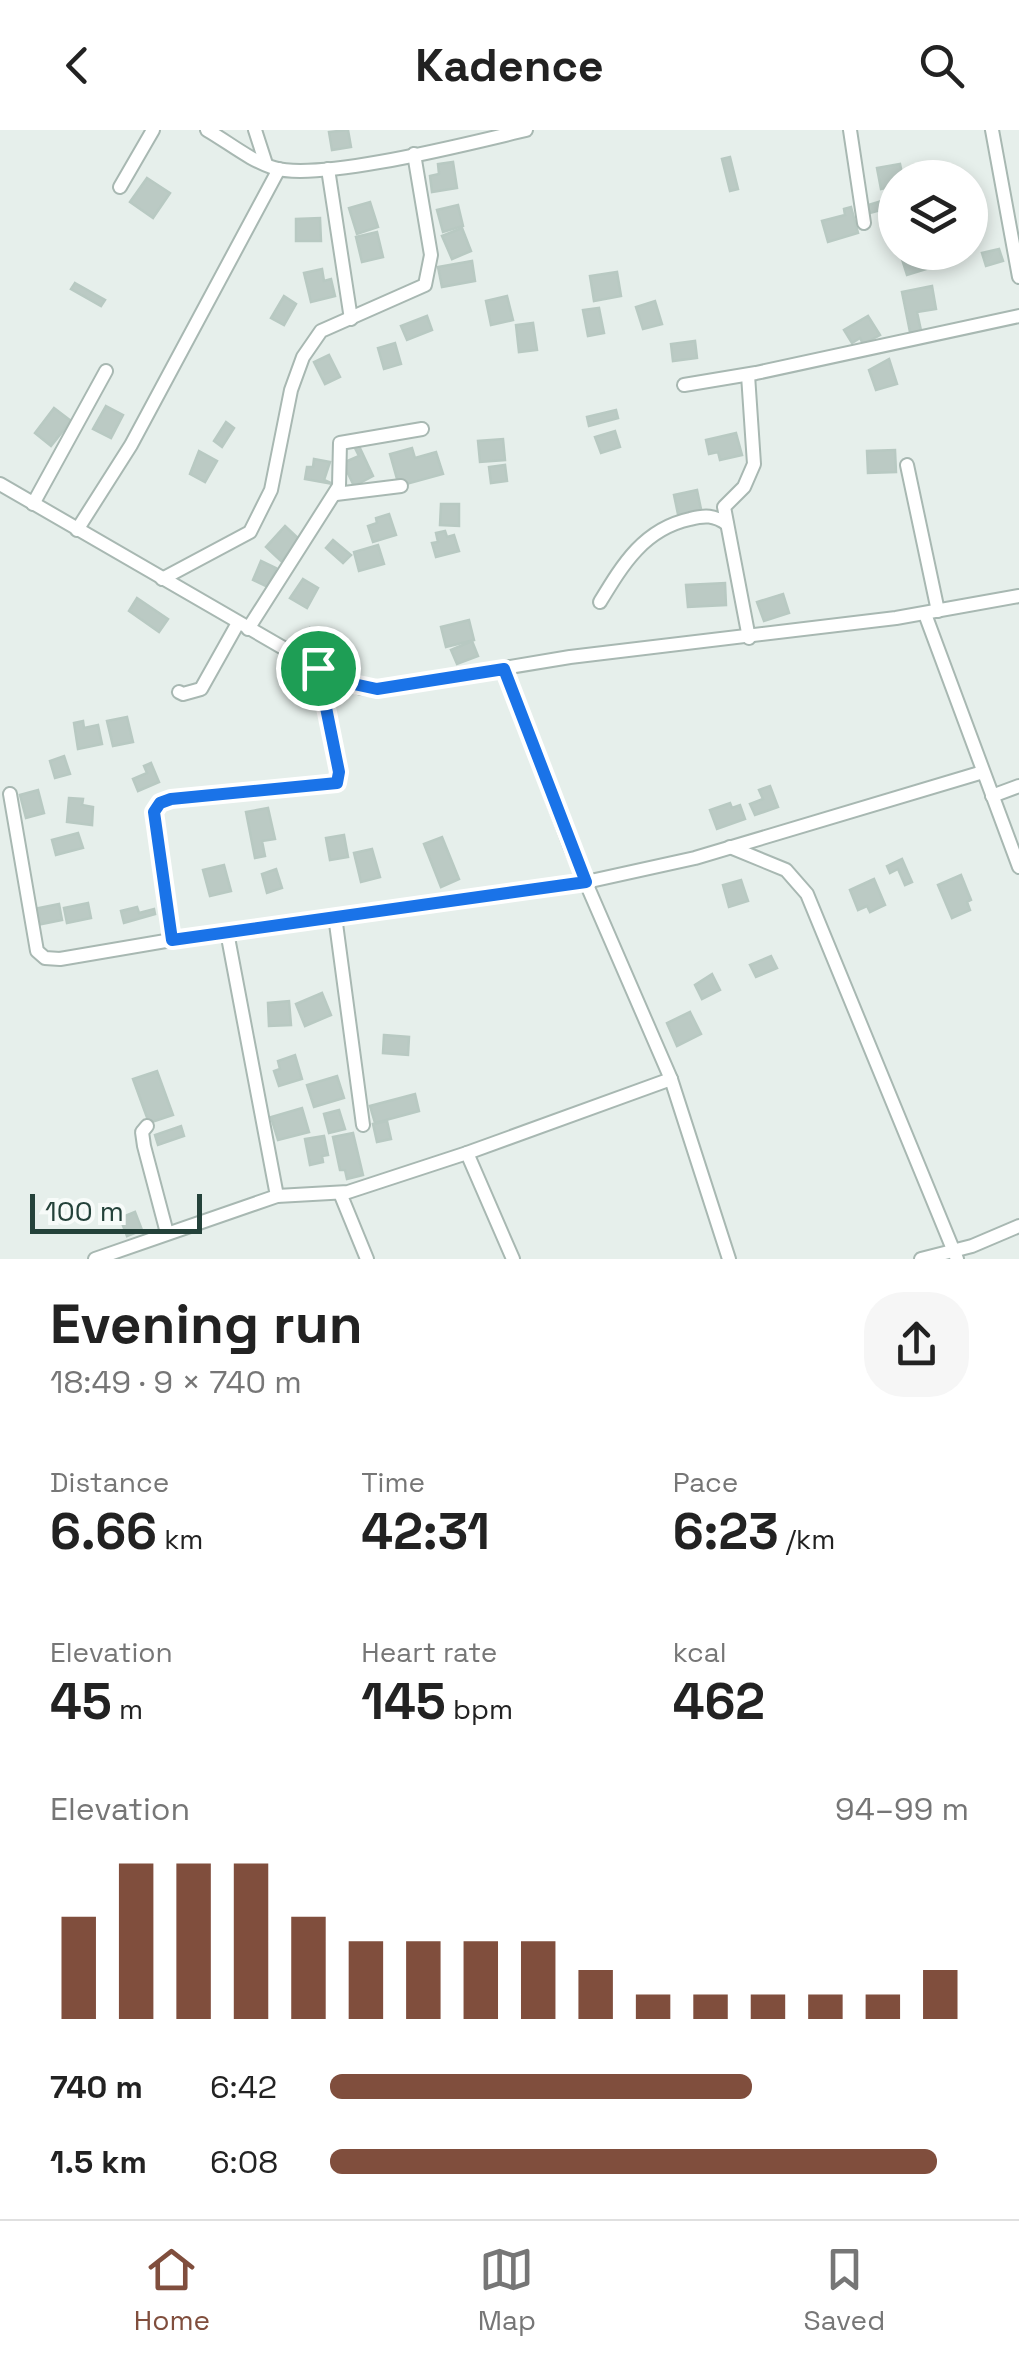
<!DOCTYPE html>
<meta charset="utf-8">
<style>
:root{--surface:#fff;--page:#f6f6f6;--text:#222;--muted:#767676;--line:#e0e0e0;--accent:#804e3d}
body{margin:0;font-family:"Space Grotesk",sans-serif;background:var(--page);color:var(--text);height:100vh;display:flex;flex-direction:column;font-size:38px;white-space:nowrap}
*{box-sizing:border-box;margin:0}
p{font-size:32px;color:var(--muted)}
.icon{flex:none;width:55px;height:55px;fill:none;stroke:currentColor;stroke-width:2;stroke-linecap:round;stroke-linejoin:round}
.map{position:relative;height:1129px;overflow:hidden}
.details{display:flex;flex-direction:column;background:var(--surface);flex:1}
.details>*{flex:none}
.fabs{position:absolute;left:878px;top:30px;display:grid;gap:20px}
.fabs a{display:grid;place-items:center;width:110px;height:110px;border-radius:50%;background:var(--surface);box-shadow:0 5px 15px #0003;font-size:50px}
.scale{position:absolute;left:30px;bottom:25px;width:172px;box-sizing:border-box;padding-left:10px;border:5px solid #24423a;border-top:0;font-size:28px;line-height:35px;white-space:nowrap;color:#24423a;-webkit-text-stroke:8px #f7fbf9;paint-order:stroke}
.pin{position:absolute;display:grid;place-items:center;width:85px;height:85px;color:#fff;margin:-42px;border:5px solid #fff;border-radius:50%;box-shadow:0 2px 10px #0007}
.round{display:grid;place-items:center;flex:none;width:105px;height:105px;border-radius:40px;background:var(--page)}
.overview{display:flex;align-items:center;justify-content:space-between;height:170px;padding:0 50px}
h1{font-size:55px;font-weight:800;line-height:75px}
.figures{display:grid;grid-template-columns:repeat(3,1fr);gap:15px;height:170px;padding:10px 50px}
.figures div{display:grid;align-content:center}
.figures b{font-size:50px;font-weight:800}
.figures small{font-size:28px;font-weight:400}
.figures p{font-size:28px}
.chart{height:280px;padding:20px 50px}
.chart p{display:flex;justify-content:space-between}
.chart svg{width:100%;height:180px;margin-top:10px;stroke:var(--accent);stroke-width:6}
ul{padding:0 50px;list-style:none;font-size:32px}
li{display:grid;grid-template-columns:160px 120px 1fr;align-items:center;height:75px}
li i{height:25px;border-radius:12px;background:var(--accent)}
header{display:flex;justify-content:space-between;align-items:center;height:130px;padding:0 50px;background:var(--surface);font-size:45px;font-weight:800}
.dock{display:flex;justify-content:space-around;align-items:center;height:140px;border-top:2px solid var(--line);background:var(--surface);font-size:28px;color:var(--muted)}
.dock a{display:grid;justify-items:center;gap:5px}
.dock .active{color:var(--accent)}
.map>svg:first-child{display:block}
.building{fill:#bbcac4;stroke:#b8c9c2;stroke-width:2.5}
.lines{fill:none;stroke-linecap:round;stroke-linejoin:round}
.minor-casing{stroke:#a8b8b2;stroke-width:16}
.minor{stroke:#fff;stroke-width:12}
.route-casing{stroke:#fff;stroke-width:20}
.route{stroke:#1a73e8;stroke-width:12}
</style>
<header><svg class="icon" aria-label="back" viewBox="0 0 24 24"><path d="M15 5l-7 7 7 7"/></svg>Kadence<svg class="icon" aria-label="search" viewBox="0 0 24 24"><circle cx="10" cy="10" r="6"/><path d="M15 15l6 6"/></svg></header>
<div class="map">
<svg width="1019" height="1129" viewBox="0 0 1019 1129">
<rect width="100%" height="100%" fill="#e6efeb"/>
<!-- building -->
<g class="building">
<path d="M348 0 351 17 332 20 329 2Z"/>
<path d="M730 27 738 59 730 61 722 29Z"/>
<path d="M453 32 457 58 432 62 430 46 439 44 438 34Z"/>
<path d="M900 34 903 48H895V56L881 59 877 38Z"/>
<path d="M147 48 170 63 153 88 130 72Z"/>
<path d="M895 67V76L870 83 868 75Z"/>
<path d="M370 72 378 97 357 104 349 78Z"/>
<path d="M458 75 463 96 443 102 437 80Z"/>
<path d="M851 77 858 103 828 112 822 91 845 85 844 79Z"/>
<path d="M979 81 984 99 970 102V83Z"/>
<path d="M320 88 321 111H296V89Z"/>
<path d="M462 98 471 121 452 129 442 106Z"/>
<path d="M377 102 383 127 362 132 356 107Z"/>
<path d="M999 119 1003 131 986 136 982 123Z"/>
<path d="M928 122 933 137 907 145 902 129Z"/>
<path d="M472 131 475 151 442 157 438 137Z"/>
<path d="M322 139 324 151 331 149 335 166 311 172 304 143Z"/>
<path d="M617 142 621 166 594 171 590 146Z"/>
<path d="M75 153 105 170 101 176 71 159Z"/>
<path d="M932 156 936 179 917 182 922 205 911 207 902 162Z"/>
<path d="M284 166 296 174 284 195 271 188Z"/>
<path d="M507 166 513 190 491 195 486 171Z"/>
<path d="M655 171 662 194 643 199 636 177Z"/>
<path d="M599 178 604 203 588 206 583 180Z"/>
<path d="M427 186 432 200 407 210 401 196Z"/>
<path d="M868 186 880 205 863 214 860 208 852 213 844 200Z"/>
<path d="M533 193 537 220 519 222 516 195Z"/>
<path d="M695 211 697 228 673 231 671 214Z"/>
<path d="M395 213 401 234 384 239 378 218Z"/>
<path d="M329 225 340 247 325 254 314 232Z"/>
<path d="M889 229 897 254 876 260 869 240Z"/>
<path d="M106 276 123 285 111 308 93 299Z"/>
<path d="M54 278 71 291 51 316 35 303Z"/>
<path d="M616 280 618 288 589 296 587 287Z"/>
<path d="M226 292 234 298 222 317 214 311Z"/>
<path d="M615 301 620 317 601 323 595 307Z"/>
<path d="M736 303 742 325 720 330 718 322 709 324 706 310Z"/>
<path d="M503 309 505 330 480 332 478 311Z"/>
<path d="M359 316 373 346 354 356 343 333 359 326 355 318Z"/>
<path d="M412 318 415 328 436 322 443 344 399 356 390 324Z"/>
<path d="M895 320 896 342 868 343 867 321Z"/>
<path d="M199 321 217 331 205 352 190 344Z"/>
<path d="M314 329 330 332 324 350 333 354 305 349 307 337H313Z"/>
<path d="M505 335 507 351 491 353 489 337Z"/>
<path d="M697 360 702 384 679 389 674 365Z"/>
<path d="M441 374H459V396L440 395Z"/>
<path d="M389 384 396 405 373 412 368 396 377 393 376 388Z"/>
<path d="M285 396 300 410 281 431 266 417Z"/>
<path d="M445 401 447 407 454 405 459 421 436 427 432 413 438 412 436 403Z"/>
<path d="M333 410 351 425 343 433 326 418Z"/>
<path d="M378 415 384 434 359 441 354 422Z"/>
<path d="M261 431 276 438 268 457 253 450Z"/>
<path d="M303 449 318 458 307 478 290 468Z"/>
<path d="M725 453 726 475 688 477 686 455Z"/>
<path d="M783 464 789 483 764 491 757 472Z"/>
<path d="M137 468 168 489 159 502 129 481Z"/>
<path d="M469 490 474 510 446 517 441 497Z"/>
<path d="M310 498 330 507 325 518 305 509Z"/>
<path d="M472 511 478 526 457 534 451 520Z"/>
<path d="M127 587 133 612 113 616 107 591Z"/>
<path d="M83 591 84 598 98 595 102 614 78 619 74 593Z"/>
<path d="M64 626 70 644 55 648 50 631Z"/>
<path d="M151 633 159 652 138 661 133 649 147 643 144 636Z"/>
<path d="M770 656 778 677 755 685 750 674 763 669 759 660Z"/>
<path d="M38 660 44 683 26 688 20 665Z"/>
<path d="M69 668 83 669 82 675 93 677 92 695 67 692Z"/>
<path d="M730 673 732 678 740 675 745 689 717 699 710 680Z"/>
<path d="M268 678 275 709 262 711 265 726 255 728 246 682Z"/>
<path d="M78 703 83 718 56 725 52 710Z"/>
<path d="M344 705 348 727 330 730 326 708Z"/>
<path d="M442 707 459 749 441 757 424 714Z"/>
<path d="M372 719 380 747 361 752 354 723Z"/>
<path d="M902 729 912 752 905 755 898 739 890 743 887 736Z"/>
<path d="M224 735 231 761 210 766 203 740Z"/>
<path d="M276 739 282 758 267 763 262 744Z"/>
<path d="M961 745 971 770 967 772 970 780 952 788 938 755Z"/>
<path d="M874 749 885 775 870 782 867 776 858 780 850 760Z"/>
<path d="M741 750 748 771 729 777 723 755Z"/>
<path d="M88 773 91 788 67 793 64 778Z"/>
<path d="M59 774 62 790 37 795 34 779Z"/>
<path d="M137 777 139 783 154 779 155 784 124 793 121 781Z"/>
<path d="M771 826 777 838 756 847 750 835Z"/>
<path d="M712 844 720 860 702 869 695 855Z"/>
<path d="M322 863 331 885 305 896 296 874Z"/>
<path d="M289 871 291 895 269 896 268 873Z"/>
<path d="M690 882 701 904 677 916 667 893Z"/>
<path d="M384 905 409 907 408 925 383 923Z"/>
<path d="M295 925 302 949 279 956 274 941 280 939 278 931Z"/>
<path d="M157 941 173 985 149 993 133 949Z"/>
<path d="M337 946 344 968 314 977 307 955Z"/>
<path d="M415 964 419 981 375 993 370 976Z"/>
<path d="M302 978 309 1002 278 1010 271 987Z"/>
<path d="M339 980 345 999 329 1003 324 984Z"/>
<path d="M387 991 391 1009 377 1012 373 994Z"/>
<path d="M181 996 184 1006 158 1015 155 1005Z"/>
<path d="M353 1003 363 1045 347 1049 345 1040H340L333 1007Z"/>
<path d="M324 1006 328 1025 322 1026 323 1032 310 1035 305 1009Z"/>
<path d="M135 1082 142 1100 127 1106 120 1088Z"/>
</g>
<g class="lines">
<!-- minor casing -->
<g class="minor-casing">
<g id="minor">
<path d="M207 0C228 12 251 31 274 38 320 52 474 12 526 0"/>
<path d="M255 0 266 34"/>
<path d="M850 0 864 93"/>
<path d="M992 0 1019 147"/>
<path d="M328 39 351 189"/>
<path d="M120 57 153 0"/>
<path d="M748 245 754 334 744 357 724 377 749 508"/>
<path d="M684 255 756 243 1019 186"/>
<path d="M907 335 938 481"/>
<path d="M0 354 318 538 361 558 377 559 570 527 896 488 1019 466"/>
<path d="M336 364 401 356"/>
<path d="M33 374 106 241"/>
<path d="M77 400 131 315 279 39"/>
<path d="M162 449 250 402 271 360 291 260 303 227 321 201 425 155 431 125 414 24"/>
<path d="M600 472C623 434 644 399 690 389 705 385 714 385 727 394"/>
<path d="M925 484 1019 737"/>
<path d="M248 499 339 356 340 313 422 299"/>
<path d="M504 539 570 716 671 949 729 1129"/>
<path d="M179 562 183 564 201 559 238 493"/>
<path d="M10 664 37 821 45 828 60 829 195 806 586 752 695 728 983 642"/>
<path d="M992 666 1019 656"/>
<path d="M730 717 786 740 807 764 957 1129"/>
<path d="M335 786 363 995"/>
<path d="M172 810 154 682 160 673 171 669 337 653 339 641 318 538"/>
<path d="M147 996 142 1002 144 1016 167 1103"/>
<path d="M467 1023 671 949"/>
<path d="M340 1063 367 1129"/>
<path d="M277 1066 348 1062 467 1023 513 1129"/>
<path d="M95 1129 277 1066 227 802"/>
<path d="M921 1129 972 1116 1019 1096"/>
</g>
</g>
<!-- minor -->
<use href="#minor" class="minor"/>
</g>
<g class="lines">
<!-- route casing -->
<g class="route-casing">
<path id="route" d="M318 538 349 553 377 559 504 539 586 752 172 810 154 682 160 673 171 669 337 653 339 642Z"/>
</g>
<!-- route -->
<use href="#route" class="route"/>
</g>
</svg>
<div class="fabs">
<a><svg class="icon" aria-label="layers" viewBox="0 0 24 24"><path d="M12 4l9 5-9 5-9-5zM3 14l9 5 9-5"/></svg></a>
</div>
<div class="scale">100 m</div>
<div class="pin" style="left:318px;top:538px;background:#1e9e55"><svg class="icon" aria-label="arrive" viewBox="0 0 24 24"><path d="M6 21V4h12l-3 4 3 4H6"/></svg></div>
</div>
<section class="details">
<div class="overview"><div><h1>Evening run</h1><p>18:49 · 9 × 740 m</p></div><a class="round"><svg class="icon" aria-label="share" viewBox="0 0 24 24"><path d="M12 15V3M7 8l5-5 5 5M5 13v7h14v-7"/></svg></a></div>
<div class="figures">
<div><p>Distance</p><b>6.66<small> km</small></b></div>
<div><p>Time</p><b>42:31</b></div>
<div><p>Pace</p><b>6:23<small> /km</small></b></div>
</div>
<div class="figures">
<div><p>Elevation</p><b>45<small> m</small></b></div>
<div><p>Heart rate</p><b>145<small> bpm</small></b></div>
<div><p>kcal</p><b>462</b></div>
</div>
<div class="chart"><p><span>Elevation</span>94–99 m</p>
<svg viewBox="0 0 160 44" preserveAspectRatio="none"><path d="M5 44V19M15 44V6M25 44V6M35 44V6M45 44V19M55 44V25M65 44V25M75 44V25M85 44V25M95 44V32M105 44V38M115 44V38M125 44V38M135 44V38M145 44V38M155 44V32"/></svg>
</div>
<ul>
<li><b>740 m</b>6:42<i style="width:66%"></i></li>
<li><b>1.5 km</b>6:08<i style="width:95%"></i></li>
</ul>
</section>
<nav class="dock">
<a class="active"><svg class="icon" aria-label="home" viewBox="0 0 24 24"><path d="M3 11l9-7 9 7M6 9v11h12V9"/></svg>Home</a>
<a><svg class="icon" aria-label="map" viewBox="0 0 24 24"><path d="M3 6l6-2 6 2 6-2v14l-6 2-6-2-6 2zM9 4v14M15 6v14"/></svg>Map</a>
<a><svg class="icon" aria-label="saved" viewBox="0 0 24 24"><path d="M7 4h10v16l-5-4-5 4z"/></svg>Saved</a>
</nav>
